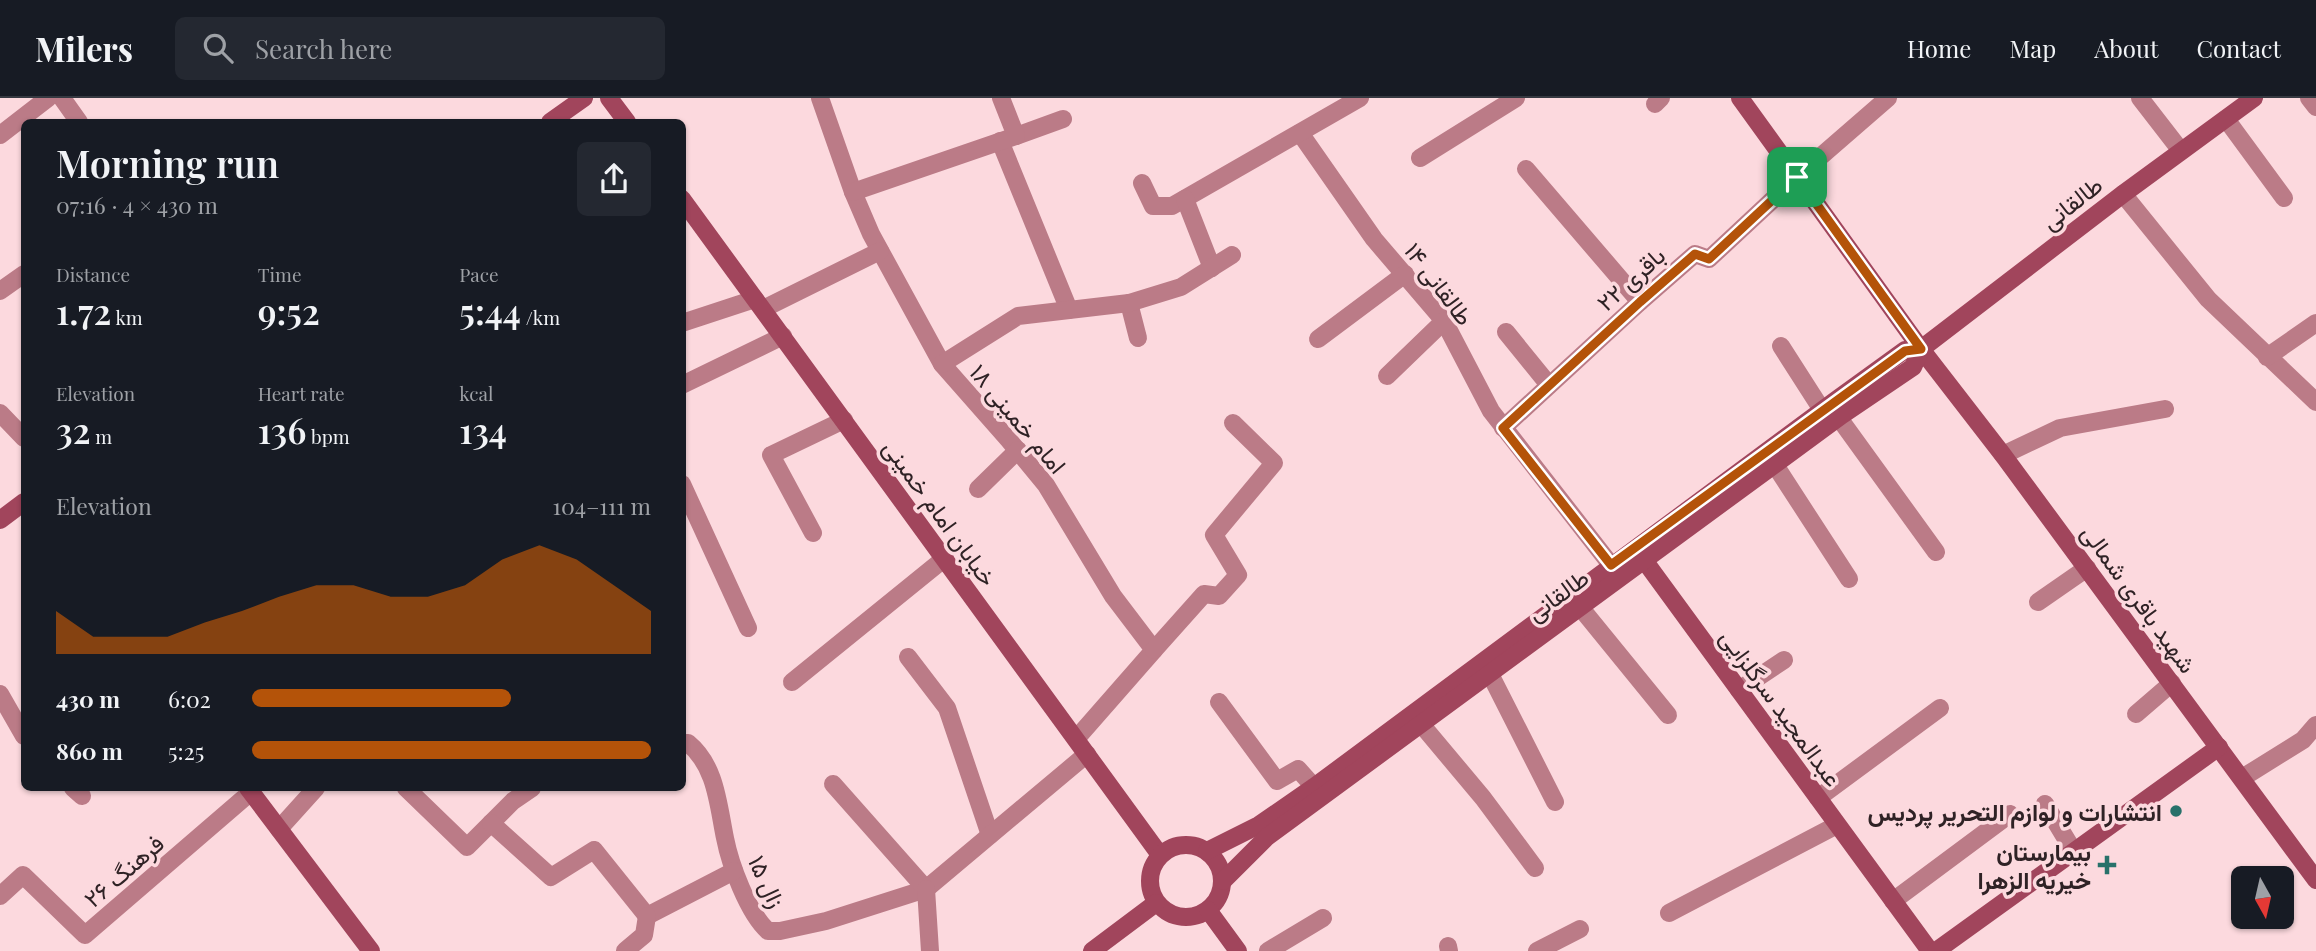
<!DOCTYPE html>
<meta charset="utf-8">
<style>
:root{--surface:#171b24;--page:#242831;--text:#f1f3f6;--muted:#9ea1a6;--line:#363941;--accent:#b45309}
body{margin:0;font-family:"Playfair Display",Vazirmatn,serif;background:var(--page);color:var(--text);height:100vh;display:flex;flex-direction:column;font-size:26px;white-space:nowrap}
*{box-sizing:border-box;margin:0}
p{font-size:23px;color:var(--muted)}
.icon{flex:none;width:38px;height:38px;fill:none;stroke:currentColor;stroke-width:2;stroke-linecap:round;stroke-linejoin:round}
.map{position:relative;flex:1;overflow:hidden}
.sheet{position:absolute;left:21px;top:21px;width:665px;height:672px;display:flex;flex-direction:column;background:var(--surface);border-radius:10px;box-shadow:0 2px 5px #0004}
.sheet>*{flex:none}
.needle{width:46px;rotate:172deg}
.tools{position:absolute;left:2231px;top:768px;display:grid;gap:14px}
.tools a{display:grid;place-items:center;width:63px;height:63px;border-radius:10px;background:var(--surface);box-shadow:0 2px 5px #0004;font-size:35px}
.pin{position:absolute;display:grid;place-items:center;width:60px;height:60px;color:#fff;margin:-30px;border-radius:14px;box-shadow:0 4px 10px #0006}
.round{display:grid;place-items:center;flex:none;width:74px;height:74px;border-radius:10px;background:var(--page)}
.headline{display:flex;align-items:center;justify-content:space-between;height:119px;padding:0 35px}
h1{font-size:38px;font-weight:600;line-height:52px}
.stats{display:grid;grid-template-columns:repeat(3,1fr);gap:10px;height:119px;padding:7px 35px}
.stats div{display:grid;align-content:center}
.stats b{font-size:35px;font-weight:600}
.stats small{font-size:19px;font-weight:400}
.stats p{font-size:19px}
.chart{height:196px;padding:14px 35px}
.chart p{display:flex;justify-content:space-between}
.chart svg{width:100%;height:126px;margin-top:7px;fill:var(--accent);opacity:.7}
ul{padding:0 35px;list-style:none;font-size:23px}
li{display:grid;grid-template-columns:112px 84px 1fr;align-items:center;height:52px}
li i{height:18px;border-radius:9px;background:var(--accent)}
header{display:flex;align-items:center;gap:42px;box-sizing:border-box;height:98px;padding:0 35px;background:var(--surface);border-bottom:2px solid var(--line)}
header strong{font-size:33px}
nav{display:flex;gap:38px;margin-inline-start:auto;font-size:24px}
.search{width:490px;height:63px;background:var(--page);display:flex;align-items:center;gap:18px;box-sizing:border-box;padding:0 24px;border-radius:10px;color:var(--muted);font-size:26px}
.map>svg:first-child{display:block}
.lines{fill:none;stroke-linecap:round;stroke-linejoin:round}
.street{stroke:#bb7b87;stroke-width:18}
.secondary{stroke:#a1455c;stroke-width:18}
.route-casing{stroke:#fff;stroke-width:14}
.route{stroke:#b45309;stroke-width:9}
.poi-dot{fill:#28716a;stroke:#fcd9de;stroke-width:2.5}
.labels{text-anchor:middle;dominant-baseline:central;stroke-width:7;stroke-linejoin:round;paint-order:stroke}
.street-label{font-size:24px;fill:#2f2225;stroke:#fcd9de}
.poi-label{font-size:24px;font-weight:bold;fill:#2f2225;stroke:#fcd9de;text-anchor:end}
</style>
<header>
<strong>Milers</strong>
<div class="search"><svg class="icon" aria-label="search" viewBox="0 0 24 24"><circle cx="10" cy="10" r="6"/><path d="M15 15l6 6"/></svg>Search here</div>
<nav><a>Home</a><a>Map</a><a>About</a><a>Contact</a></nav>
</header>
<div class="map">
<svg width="2316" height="853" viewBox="0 0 2316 853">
<rect width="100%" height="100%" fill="#fcd9de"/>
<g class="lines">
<!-- street -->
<g class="street">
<path d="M62 0 79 24"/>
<path d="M820 0 853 94 871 136 942 266 1008 341 1046 387 1113 498 1154 552 1076 641"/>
<path d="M2140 0 2181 53"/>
<path d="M2309 0 2316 9"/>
<path d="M1655 6 1661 0"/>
<path d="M2226 21 2284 100"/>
<path d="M1300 35 1374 141 1444 223 1491 313 1611 467"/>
<path d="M0 37 48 0"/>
<path d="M1016 38 1063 21"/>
<path d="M1000 43 1069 212"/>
<path d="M1420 60 1516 0"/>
<path d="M1526 71 1640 204"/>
<path d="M1142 85 1153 108H1172L1360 0"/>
<path d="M853 94 1016 38 1001 0"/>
<path d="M2123 96 2208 201 2316 304"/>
<path d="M1185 101 1212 170"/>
<path d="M0 193 24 176"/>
<path d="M1129 205 1138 240"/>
<path d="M763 211 880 153"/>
<path d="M682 225 755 201"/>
<path d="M1506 234 1549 287"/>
<path d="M1318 241 1405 176"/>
<path d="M1781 248 1822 312"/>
<path d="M2267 259 2316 225"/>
<path d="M942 266 1018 218 1129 205 1181 189 1232 157"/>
<path d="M1387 278 1444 223"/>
<path d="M682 287 783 238"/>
<path d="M0 315 24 340"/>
<path d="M1839 320 1936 454"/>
<path d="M1503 330 1640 204 1695 156 1709 161 1797 79 1888 0"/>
<path d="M2003 357 2060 330 2165 311"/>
<path d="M1775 367 1849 481"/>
<path d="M682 386 748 530"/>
<path d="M978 391 1018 352"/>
<path d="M813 435 771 357 844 322"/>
<path d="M2038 504 2087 470"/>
<path d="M1580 509 1668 617"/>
<path d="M1154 552 1204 496 1219 498 1238 477 1214 437 1274 365 1233 325"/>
<path d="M908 559 947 610 990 737"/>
<path d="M1490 576 1555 704"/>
<path d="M792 584 945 460"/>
<path d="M1739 592 1784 562"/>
<path d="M0 596 24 638"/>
<path d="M1219 604 1277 683 1298 671 1314 689"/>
<path d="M2136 616 2172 585"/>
<path d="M1421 626 1483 700 1535 770"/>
<path d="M682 646 688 645C716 668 718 706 725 740 730 766 748 815 768 833H780L826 823 926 791 1087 656"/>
<path d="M2242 680 2303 642 2316 627"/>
<path d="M833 686 926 791"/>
<path d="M73 690 82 698"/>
<path d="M406 690 467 749 513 703 532 690"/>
<path d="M1818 700 1940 610"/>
<path d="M2045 706 2074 754"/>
<path d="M491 725 551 779 594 752 647 818 734 773"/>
<path d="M279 731 316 690"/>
<path d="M926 791 930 853"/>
<path d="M0 798 23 777 85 837 251 694"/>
<path d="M1893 803 2010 716"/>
<path d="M1669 815 1837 727"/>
<path d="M1448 848 1449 853"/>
<path d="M625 853 644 837 647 818"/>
<path d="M1268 853 1323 820"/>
<path d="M1537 853 1580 831"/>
</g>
<!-- secondary -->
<g class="secondary">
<path d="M609 0 627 24"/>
<path d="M1740 0 1921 251 2003 357 2316 782"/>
<path d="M550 24 584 0"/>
<path d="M682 101 1160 757"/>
<path d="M0 422 24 404"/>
<path d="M1644 462 1930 853"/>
<path d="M248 690 371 853"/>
<circle cx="1186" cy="783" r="36"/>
<path d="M1207 753 1259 727 1314 689 1836 302 1905 252 1921 251"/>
<path d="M1223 783 1267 739 1842 317 1913 269 1921 251 2123 96 2254 0"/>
<path d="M1208 812 1238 853"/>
<path d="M1092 853 1156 805"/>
<path d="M1936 853 2219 649"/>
</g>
</g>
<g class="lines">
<!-- route casing -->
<g class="route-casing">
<path id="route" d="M1797 79 1921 251 1905 253 1611 467 1503 330 1640 204 1695 156 1709 161Z"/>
</g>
<!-- route -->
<use href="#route" class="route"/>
</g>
<!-- markers -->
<g class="poi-dot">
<circle cx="2176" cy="713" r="7"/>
<path d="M2103.5 756.5h7v7h7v7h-7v7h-7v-7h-7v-7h7z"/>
</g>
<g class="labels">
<!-- street labels -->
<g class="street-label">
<text transform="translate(2071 104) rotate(-38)">طالقانی</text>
<text transform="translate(1630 180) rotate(-42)">باقری ۲۲</text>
<text transform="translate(1440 185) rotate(53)">طالقانی ۱۴</text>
<text transform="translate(1019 320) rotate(50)">امام خمینی ۱۸</text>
<text transform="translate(941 414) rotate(54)">خیابان امام خمینی</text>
<text transform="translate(1557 496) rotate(-36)">طالقانی</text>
<text transform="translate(2140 500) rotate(54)">شهید باقری شمالی</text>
<text transform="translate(1782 609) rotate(54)">عبدالمجید سرگلزایی</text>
<text transform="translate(123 772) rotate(-41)">فرهنگ ۲۶</text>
<text transform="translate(768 783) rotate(65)">زال ۱۵</text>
</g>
<!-- poi labels -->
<g class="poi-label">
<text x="2162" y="713">انتشارات و لوازم التحریر پردیس</text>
<text x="2091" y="753">بیمارستان<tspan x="2091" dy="28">خیریه الزهرا</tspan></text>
</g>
</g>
</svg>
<div class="tools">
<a><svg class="needle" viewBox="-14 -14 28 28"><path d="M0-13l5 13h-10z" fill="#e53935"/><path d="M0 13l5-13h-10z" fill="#9ea1a6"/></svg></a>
</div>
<div class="pin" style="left:1797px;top:79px;background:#1e9e55"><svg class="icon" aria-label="arrive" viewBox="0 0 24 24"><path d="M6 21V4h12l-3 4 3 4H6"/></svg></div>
<section class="sheet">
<div class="headline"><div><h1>Morning run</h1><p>07:16 · 4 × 430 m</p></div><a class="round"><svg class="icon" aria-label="share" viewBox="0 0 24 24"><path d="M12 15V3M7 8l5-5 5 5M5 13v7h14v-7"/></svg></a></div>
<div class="stats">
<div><p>Distance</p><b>1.72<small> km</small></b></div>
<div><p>Time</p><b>9:52</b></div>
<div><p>Pace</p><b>5:44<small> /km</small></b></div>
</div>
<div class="stats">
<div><p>Elevation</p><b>32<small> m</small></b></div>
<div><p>Heart rate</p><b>136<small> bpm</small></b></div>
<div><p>kcal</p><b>134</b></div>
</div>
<div class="chart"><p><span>Elevation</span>104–111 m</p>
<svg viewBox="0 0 160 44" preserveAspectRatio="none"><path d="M0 44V29L10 38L20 38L30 38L40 33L50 29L60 24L70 20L80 20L90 24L100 24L110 20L120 11L130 6L140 11L150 20L160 29V44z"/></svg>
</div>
<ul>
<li><b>430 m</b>6:02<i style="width:65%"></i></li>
<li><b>860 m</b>5:25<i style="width:100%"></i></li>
</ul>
</section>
</div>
